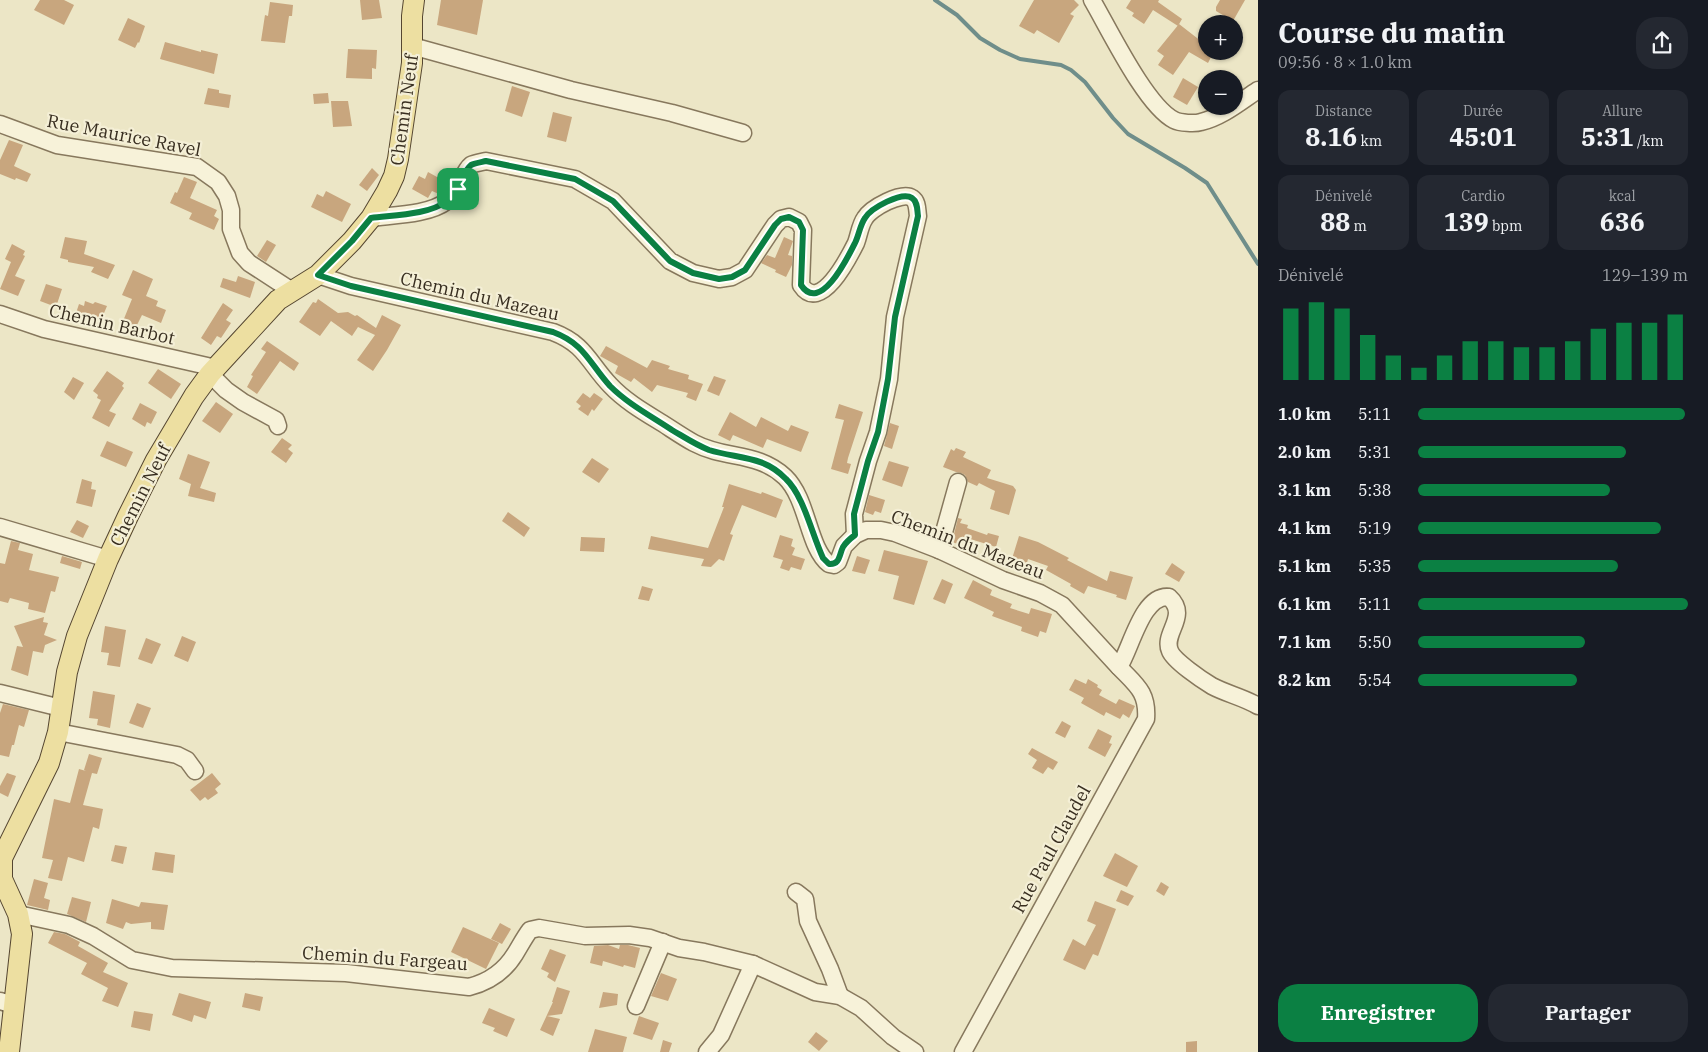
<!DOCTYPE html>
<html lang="fr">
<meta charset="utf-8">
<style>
:root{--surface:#171b24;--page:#242831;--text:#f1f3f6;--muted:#9ea1a6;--accent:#0b8043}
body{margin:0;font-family:"IBM Plex Serif",serif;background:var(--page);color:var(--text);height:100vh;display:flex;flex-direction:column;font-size:19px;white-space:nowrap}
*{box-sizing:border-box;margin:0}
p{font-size:16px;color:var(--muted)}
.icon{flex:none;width:28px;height:28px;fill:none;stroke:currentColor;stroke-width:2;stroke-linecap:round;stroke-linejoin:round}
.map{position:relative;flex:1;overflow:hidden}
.side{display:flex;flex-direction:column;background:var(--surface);width:450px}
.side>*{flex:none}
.tools{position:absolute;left:1198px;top:15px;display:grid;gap:10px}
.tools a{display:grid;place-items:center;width:45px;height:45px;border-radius:50%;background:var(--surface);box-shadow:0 1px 4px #0004;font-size:25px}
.pin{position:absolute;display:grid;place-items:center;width:42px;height:42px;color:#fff;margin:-21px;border-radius:10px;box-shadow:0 2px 8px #0006}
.round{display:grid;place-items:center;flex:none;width:52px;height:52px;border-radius:20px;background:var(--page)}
.headline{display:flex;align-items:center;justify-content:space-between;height:85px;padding:0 20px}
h1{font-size:28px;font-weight:700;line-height:38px}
.figures{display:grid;grid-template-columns:repeat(3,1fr);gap:8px;height:85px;padding:5px 20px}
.figures div{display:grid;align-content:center;border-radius:12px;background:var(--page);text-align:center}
.figures b{font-size:25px;font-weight:700}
.figures small{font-size:14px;font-weight:400}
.figures p{font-size:14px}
.chart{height:140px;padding:10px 20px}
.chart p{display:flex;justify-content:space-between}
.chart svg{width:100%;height:90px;margin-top:5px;stroke:var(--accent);stroke-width:6}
.cta{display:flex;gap:10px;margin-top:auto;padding:10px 20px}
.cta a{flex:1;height:58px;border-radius:20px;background:var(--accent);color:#fff;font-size:20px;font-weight:700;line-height:58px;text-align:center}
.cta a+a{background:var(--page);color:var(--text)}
ul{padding:0 20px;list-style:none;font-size:16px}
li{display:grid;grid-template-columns:80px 60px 1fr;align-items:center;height:38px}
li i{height:12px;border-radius:6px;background:var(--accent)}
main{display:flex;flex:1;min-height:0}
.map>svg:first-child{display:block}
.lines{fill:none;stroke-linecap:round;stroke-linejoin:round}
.stream{stroke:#6f8e8a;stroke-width:4}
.building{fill:#c8a67e}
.minor-casing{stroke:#87785d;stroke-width:19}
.major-casing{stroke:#554631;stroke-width:22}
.minor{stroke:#f7f2d9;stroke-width:16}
.major{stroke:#eddfa1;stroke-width:20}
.route-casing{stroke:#fff;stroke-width:10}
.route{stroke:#0b8043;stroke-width:6}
.labels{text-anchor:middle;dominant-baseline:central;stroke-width:4.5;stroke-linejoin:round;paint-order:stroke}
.street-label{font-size:18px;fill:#382e20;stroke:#f4efd6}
</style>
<main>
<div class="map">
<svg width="1258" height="1052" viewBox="0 0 1258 1052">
<rect width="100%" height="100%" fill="#ece6c6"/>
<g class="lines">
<!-- stream -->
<path class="stream" d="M935 0 957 15 980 38 1000 50 1020 59 1061 65 1071 70 1085 82 1113 118 1128 134 1185 168 1207 183 1258 264"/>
</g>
<!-- building -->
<g class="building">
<path d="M40 0H64L74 5 64 25 34 10Z"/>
<path d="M360 0H379L382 18 362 20Z"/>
<path d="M441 0H483L477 35 437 25Z"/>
<path d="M1034 0H1074L1079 5 1070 14 1074 16 1059 43 1037 30 1034 34 1019 26Z"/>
<path d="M1131 0H1159L1158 2 1182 19 1178 26 1153 10 1144 24 1132 16 1134 13 1126 8Z"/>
<path d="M1220 0H1245L1233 21 1216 11V7Z"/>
<path d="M270 2 293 5 292 16H289L285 43 261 41 265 15 268 16Z"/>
<path d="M128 18 145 26 139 43 138 42 135 48 118 40Z"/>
<path d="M1179 24 1206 45V51H1214L1208 63 1189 52 1173 75 1158 65 1164 56 1157 51Z"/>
<path d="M165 42 201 52V50L218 54 214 74 160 59Z"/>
<path d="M348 49 377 50 376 69 372 68V79L346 78Z"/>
<path d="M1183 78 1198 87 1187 105 1173 97Z"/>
<path d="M512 86 530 92 522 117 505 111Z"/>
<path d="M208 88 219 90V93L231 95 229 108 204 104Z"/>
<path d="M328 93 329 103 314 104 313 94Z"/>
<path d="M331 101H348L352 126 333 127Z"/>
<path d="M553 112 572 117 566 142 547 137Z"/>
<path d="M9 140 23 145 14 166 31 174 27 182 16 178 15 180 0 174V160Z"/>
<path d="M372 168 379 175 367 191 359 185Z"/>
<path d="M428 172 446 182 441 193 439 194 432 191 428 198 412 189 419 176 425 179Z"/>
<path d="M184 177 197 182 190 198 217 210 214 216 219 219 214 230 189 219 192 213 170 203 175 192 177 193Z"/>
<path d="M326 191 351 204 342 222 311 207 317 194 323 197Z"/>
<path d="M65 237 87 241 84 254 115 265 108 279 91 272 94 267 68 262V260L60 258Z"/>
<path d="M784 237 793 241 788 255 792 256V265L786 277 775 272 776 270 761 263 767 255 775 258Z"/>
<path d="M267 240 276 245 266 262 257 256Z"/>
<path d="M12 244 25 251 23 255 25 256 15 276 25 280 18 296 0 289 11 262 5 259Z"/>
<path d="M133 270 153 279 146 296 158 301 156 306 166 310 161 323 142 315 134 331 121 326 132 299 122 295Z"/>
<path d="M238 276 255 282 250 298 220 287 223 278 236 282Z"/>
<path d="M46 284 62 289 56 307 40 301Z"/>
<path d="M318 299 338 313 348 312 355 316 357 315 376 328 382 315 401 325 387 350 373 371 357 360 375 335 358 327 352 336 331 321 320 336 299 322 313 302 316 303Z"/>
<path d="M85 301 93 304 95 302 107 306 99 325 75 316 79 304 84 306Z"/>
<path d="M223 303 233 310 226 320 231 323 221 338 217 336 211 345 201 338Z"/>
<path d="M267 341 299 363 294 371 280 361 257 394 247 387 253 376 251 375 266 352 261 349Z"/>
<path d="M606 346 647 368 652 360 670 366 668 369 689 375 688 379 703 384 696 401 686 397 688 393 657 385 652 392 634 378 631 382 615 373 618 366 600 356Z"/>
<path d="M158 369 181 384 171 399 148 383Z"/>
<path d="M107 371 124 383 122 386 124 388 109 411 116 414 109 427 92 418 101 400 97 398 98 395 93 391Z"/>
<path d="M714 376 726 380 719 396 707 391Z"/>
<path d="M73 377 84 383 74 400 64 392Z"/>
<path d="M583 393 590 398 594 393 603 399 594 411 592 409 588 416 578 409 581 406 576 402Z"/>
<path d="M216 402 233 414 220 433 202 421Z"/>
<path d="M140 403 157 412 151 424 147 422 145 427 132 419Z"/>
<path d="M839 404 863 412 848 458 847 463 851 464 848 474 831 469 844 420 835 418Z"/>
<path d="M730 412 756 427 761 417 788 431 791 425 809 432 801 452 767 439 763 448 733 435 730 441 718 435Z"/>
<path d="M890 423 899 426 892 449 884 446Z"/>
<path d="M282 438 292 445 288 449 293 453 286 463 271 452Z"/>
<path d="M107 441 133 452 126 467 100 456Z"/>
<path d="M956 448 966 452 963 457 991 470 987 478 1013 486 1016 490 1009 515 990 509 995 491 979 483 977 486 968 482 965 475 961 473 956 472 943 467 951 449 954 451Z"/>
<path d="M188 454 210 462 200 488 216 493 214 502 188 496 191 484 179 479Z"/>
<path d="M592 458 609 469 599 483 582 472Z"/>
<path d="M889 461 909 467 902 487 882 480Z"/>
<path d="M82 479 92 482 91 489 96 490 92 507 76 503Z"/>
<path d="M729 484 761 494 762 492 783 500 776 518 742 505 730 534 733 535 724 561 719 559 711 567 701 566 704 559 648 549 651 536 708 548 724 507H722Z"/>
<path d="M869 495 885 500 881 513 875 511 873 515 865 512Z"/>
<path d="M508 512 530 528 524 537 502 521Z"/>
<path d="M958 518 962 519 960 523 968 525 967 528 987 535 988 533 999 536 996 547 964 537 961 545 952 542Z"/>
<path d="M77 520 89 526 83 538 70 532Z"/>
<path d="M780 535 793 539 791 546 795 548 792 555 805 559 801 570 791 567 789 571 780 568 783 560 773 557Z"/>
<path d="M1019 536 1038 542 1069 558 1067 560 1107 581 1110 571 1133 577 1126 600 1116 597 1117 595 1088 586 1084 594 1070 586 1071 584 1046 570 1048 566 1028 559 1026 566 1011 562Z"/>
<path d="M581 537 605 538 604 552 580 551Z"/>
<path d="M11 541 20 543 18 550 33 554 29 570 59 577 55 592 51 591 45 613 28 609 29 603 10 598 8 603 0 601V563L5 564Z"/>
<path d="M884 550 928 561 914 605 893 599 899 576 878 571Z"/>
<path d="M62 556 82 562 80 569 60 563Z"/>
<path d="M857 556 870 560 865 574 852 571Z"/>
<path d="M1172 563 1185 572 1179 582 1165 574Z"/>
<path d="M942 579 953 584 945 604 933 599Z"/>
<path d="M973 580 992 590 990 595 1012 604 1010 608 1029 614 1031 608 1052 614 1046 633 1040 631 1038 637 1021 631 1022 627 992 616 994 612 964 598Z"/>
<path d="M642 586 653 589 649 601 638 599Z"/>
<path d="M44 617 43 622 48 623 44 635 57 640 45 645 43 653 33 651 28 676 11 670 17 646 23 647 14 626Z"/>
<path d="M105 626 126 630 120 667 107 665 109 653 101 652Z"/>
<path d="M182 636 196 642 188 662 174 656Z"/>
<path d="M146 638 161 644 152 664 138 659Z"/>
<path d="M1075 679 1086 684 1088 679 1098 685 1097 687 1102 690 1099 695 1116 704 1119 699 1135 706 1129 718 1123 714 1120 719 1106 712 1104 716 1081 703 1084 698 1069 690Z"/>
<path d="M93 691 115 695 110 728 97 725 98 719 89 718Z"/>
<path d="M137 703 151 708 143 728 129 723Z"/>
<path d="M3 704 29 710 24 727 19 725 14 745H12L9 757 0 755V713Z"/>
<path d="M1062 721 1071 726 1065 738 1055 733Z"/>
<path d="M1098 729 1112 736 1109 743 1112 744 1105 757 1088 748Z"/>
<path d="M1032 748 1058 762 1053 770 1048 767 1043 774 1032 768 1037 760 1028 754Z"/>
<path d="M89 754 102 758 97 774 92 773 83 805 103 809 99 829 93 827 84 862 68 857 62 881 48 878 53 860 42 858 54 799 70 803 79 769 86 771 84 770Z"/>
<path d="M7 773 16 776 8 797 0 793V786Z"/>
<path d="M212 773 221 784 215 789 218 793 208 800 205 797 200 801 190 790Z"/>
<path d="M115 845 127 847 123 864 111 861Z"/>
<path d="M155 852 175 855 173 873 152 870Z"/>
<path d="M1115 853 1138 866 1127 887 1103 876Z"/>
<path d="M34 879 48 883 44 898 50 900 48 910 27 905Z"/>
<path d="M1161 882 1169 887 1164 896 1156 891Z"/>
<path d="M1121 890 1134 896 1128 906 1116 901Z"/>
<path d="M72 897 91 902 86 922 67 914Z"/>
<path d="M112 899 139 907 141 902 168 905 164 930 151 929V922L131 924 126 922 123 929 106 923Z"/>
<path d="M1095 901 1116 909 1098 956 1093 954 1085 970 1063 960 1073 939 1085 946 1096 925 1087 921Z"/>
<path d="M500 923 511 929 502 944 491 939Z"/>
<path d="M463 927 499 943 486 969 451 952Z"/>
<path d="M54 932 65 934 80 942 78 946 108 963 103 972 128 983 118 1007 102 1001 108 988 81 974 87 963 48 943Z"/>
<path d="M608 945 619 949 620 945H628L640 948 635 968 624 965 623 967 603 961 602 966 590 963 594 946Z"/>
<path d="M550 949 566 955 555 982 547 977 549 973 541 969Z"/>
<path d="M661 973 677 979 668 1001 651 996Z"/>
<path d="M557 987 570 991 562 1014 547 1016 560 1019 553 1036 540 1030 553 1002H552Z"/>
<path d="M603 992 618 994 617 1005 599 1008Z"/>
<path d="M179 993 211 1002 206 1019 194 1015 192 1022 172 1015Z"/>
<path d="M245 993 263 997 260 1011 242 1007Z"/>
<path d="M489 1008 515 1019 507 1037 493 1031 495 1028 482 1023Z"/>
<path d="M134 1011 153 1014 150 1031 131 1027Z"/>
<path d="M639 1016 659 1023 652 1040 633 1034Z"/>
<path d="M595 1029 627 1037 623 1052H588Z"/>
<path d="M816 1032 828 1041 819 1051 808 1042Z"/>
<path d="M663 1040 672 1043 669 1052H660Z"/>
<path d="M1197 1041V1052H1186V1042Z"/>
</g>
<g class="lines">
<!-- minor casing -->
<g class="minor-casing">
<g id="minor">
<path d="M1092 0C1109 29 1146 106 1174 120 1180 123 1195 124 1201 122 1222 117 1240 102 1258 90"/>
<path d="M412 46 571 90 672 113 743 133"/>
<path d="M0 124 57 145 197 167 218 182 227 196 231 210V229L240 253 249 263 292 291"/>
<path d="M371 218C393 215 429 215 447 201 460 191 462 172 471 165 475 163 482 162 486 161L575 179 613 201 670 261 693 273 719 279 732 277 745 270 775 225 781 219 789 217 799 222 803 230 801 285C820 314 848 259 856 243 859 235 860 225 865 218 871 208 902 191 912 198 918 202 917 210 918 216L895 317 889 379 878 432 868 461 854 514 855 535"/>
<path d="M318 275 351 286 553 332C585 344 589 363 610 385 625 401 644 412 662 423 673 430 683 437 694 443 726 460 757 451 785 477 808 499 808 548 829 564L834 565 838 562 844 546 855 535 866 530H881L895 533 939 550 1003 580 1040 593 1062 605 1119 667C1131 649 1142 594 1169 597 1190 616 1162 633 1170 651 1174 661 1202 680 1212 686 1227 694 1243 697 1258 706"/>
<path d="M0 314 44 329 216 368"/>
<path d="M210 374 226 390 243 402 276 420 278 426"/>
<path d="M0 527 108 559"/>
<path d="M939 550 958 482"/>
<path d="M0 693 61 708"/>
<path d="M58 732 177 755 187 760 195 771"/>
<path d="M796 892 805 899 808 921 830 969 840 996"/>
<path d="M18 914 69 925 93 936 132 960 172 968 346 973 469 987C489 982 504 972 515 954 520 946 524 938 530 930L539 928 585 936 629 935 650 938 679 948 704 952 753 964 815 992 840 996 861 1008 893 1037 915 1052"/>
<path d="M0 1001 14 1005"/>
<path d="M636 1006 663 942"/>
<path d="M707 1052 721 1035 753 964"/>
<path d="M963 1052 1146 719C1148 692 1136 685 1119 667"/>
</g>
</g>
<!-- major casing -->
<g class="major-casing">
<path id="major" d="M9 1052 22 934 18 914 2 879V858L49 763 58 732 67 672 77 636 108 559 128 516 156 460 194 396 210 374 278 300 318 275 352 241 371 218 387 191 394 176 398 159 412 63V16L414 0"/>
</g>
<!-- minor -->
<use href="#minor" class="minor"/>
<!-- major -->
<use href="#major" class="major"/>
</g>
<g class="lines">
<!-- route casing -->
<g class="route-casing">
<path id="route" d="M486 161 575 179 613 201 670 261 693 273 719 279 732 277 745 270 775 225 781 219 789 217 799 222 803 230 801 285C820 314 847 259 855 243 859 235 860 225 865 218 871 208 902 191 912 198 918 202 917 210 918 216L895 317 888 379 878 432 868 461 854 514 855 535C851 538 846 542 843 547 839 555 840 565 829 564L823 558C812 535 804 496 786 479 763 455 738 459 709 450 696 445 684 437 672 430 651 416 628 404 610 386 589 363 585 344 553 332L351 286 318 275 352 241 371 218C393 215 429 215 447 201 460 191 462 172 471 165 475 163 482 162 486 161Z"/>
</g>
<!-- route -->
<use href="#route" class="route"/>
</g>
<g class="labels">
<!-- street labels -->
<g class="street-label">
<text transform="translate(404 110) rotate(-82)">Chemin Neuf</text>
<text transform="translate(124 135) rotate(11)">Rue Maurice Ravel</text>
<text transform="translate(480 296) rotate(13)">Chemin du Mazeau</text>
<text transform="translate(112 324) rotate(13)">Chemin Barbot</text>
<text transform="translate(140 495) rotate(-63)">Chemin Neuf</text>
<text transform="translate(968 544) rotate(21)">Chemin du Mazeau</text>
<text transform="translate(1051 849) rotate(-61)">Rue Paul Claudel</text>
<text transform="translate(385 958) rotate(4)">Chemin du Fargeau</text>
</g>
</g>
</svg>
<div class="tools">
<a>+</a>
<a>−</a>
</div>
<div class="pin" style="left:458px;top:189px;background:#1e9e55"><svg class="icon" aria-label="arrive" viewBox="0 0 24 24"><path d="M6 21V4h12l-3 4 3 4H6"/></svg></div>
</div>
<section class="side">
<div class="headline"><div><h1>Course du matin</h1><p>09:56 · 8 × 1.0 km</p></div><a class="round"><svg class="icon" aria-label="share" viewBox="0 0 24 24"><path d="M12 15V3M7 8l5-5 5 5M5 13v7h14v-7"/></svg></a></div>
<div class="figures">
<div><p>Distance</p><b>8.16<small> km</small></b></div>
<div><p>Durée</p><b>45:01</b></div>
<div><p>Allure</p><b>5:31<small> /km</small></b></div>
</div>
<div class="figures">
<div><p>Dénivelé</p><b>88<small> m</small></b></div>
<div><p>Cardio</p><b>139<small> bpm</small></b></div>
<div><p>kcal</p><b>636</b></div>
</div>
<div class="chart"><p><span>Dénivelé</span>129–139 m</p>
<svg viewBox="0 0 160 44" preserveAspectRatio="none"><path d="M5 44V9M15 44V6M25 44V9M35 44V22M45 44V32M55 44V38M65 44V32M75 44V25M85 44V25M95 44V28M105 44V28M115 44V25M125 44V19M135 44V16M145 44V16M155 44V12"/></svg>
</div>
<ul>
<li><b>1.0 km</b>5:11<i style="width:99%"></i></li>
<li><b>2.0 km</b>5:31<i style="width:77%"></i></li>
<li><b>3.1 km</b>5:38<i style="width:71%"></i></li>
<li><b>4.1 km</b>5:19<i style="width:90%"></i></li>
<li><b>5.1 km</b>5:35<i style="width:74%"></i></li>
<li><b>6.1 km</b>5:11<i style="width:100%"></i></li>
<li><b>7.1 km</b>5:50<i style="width:62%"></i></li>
<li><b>8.2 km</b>5:54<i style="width:59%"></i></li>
</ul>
<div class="cta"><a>Enregistrer</a><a>Partager</a></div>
</section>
</main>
